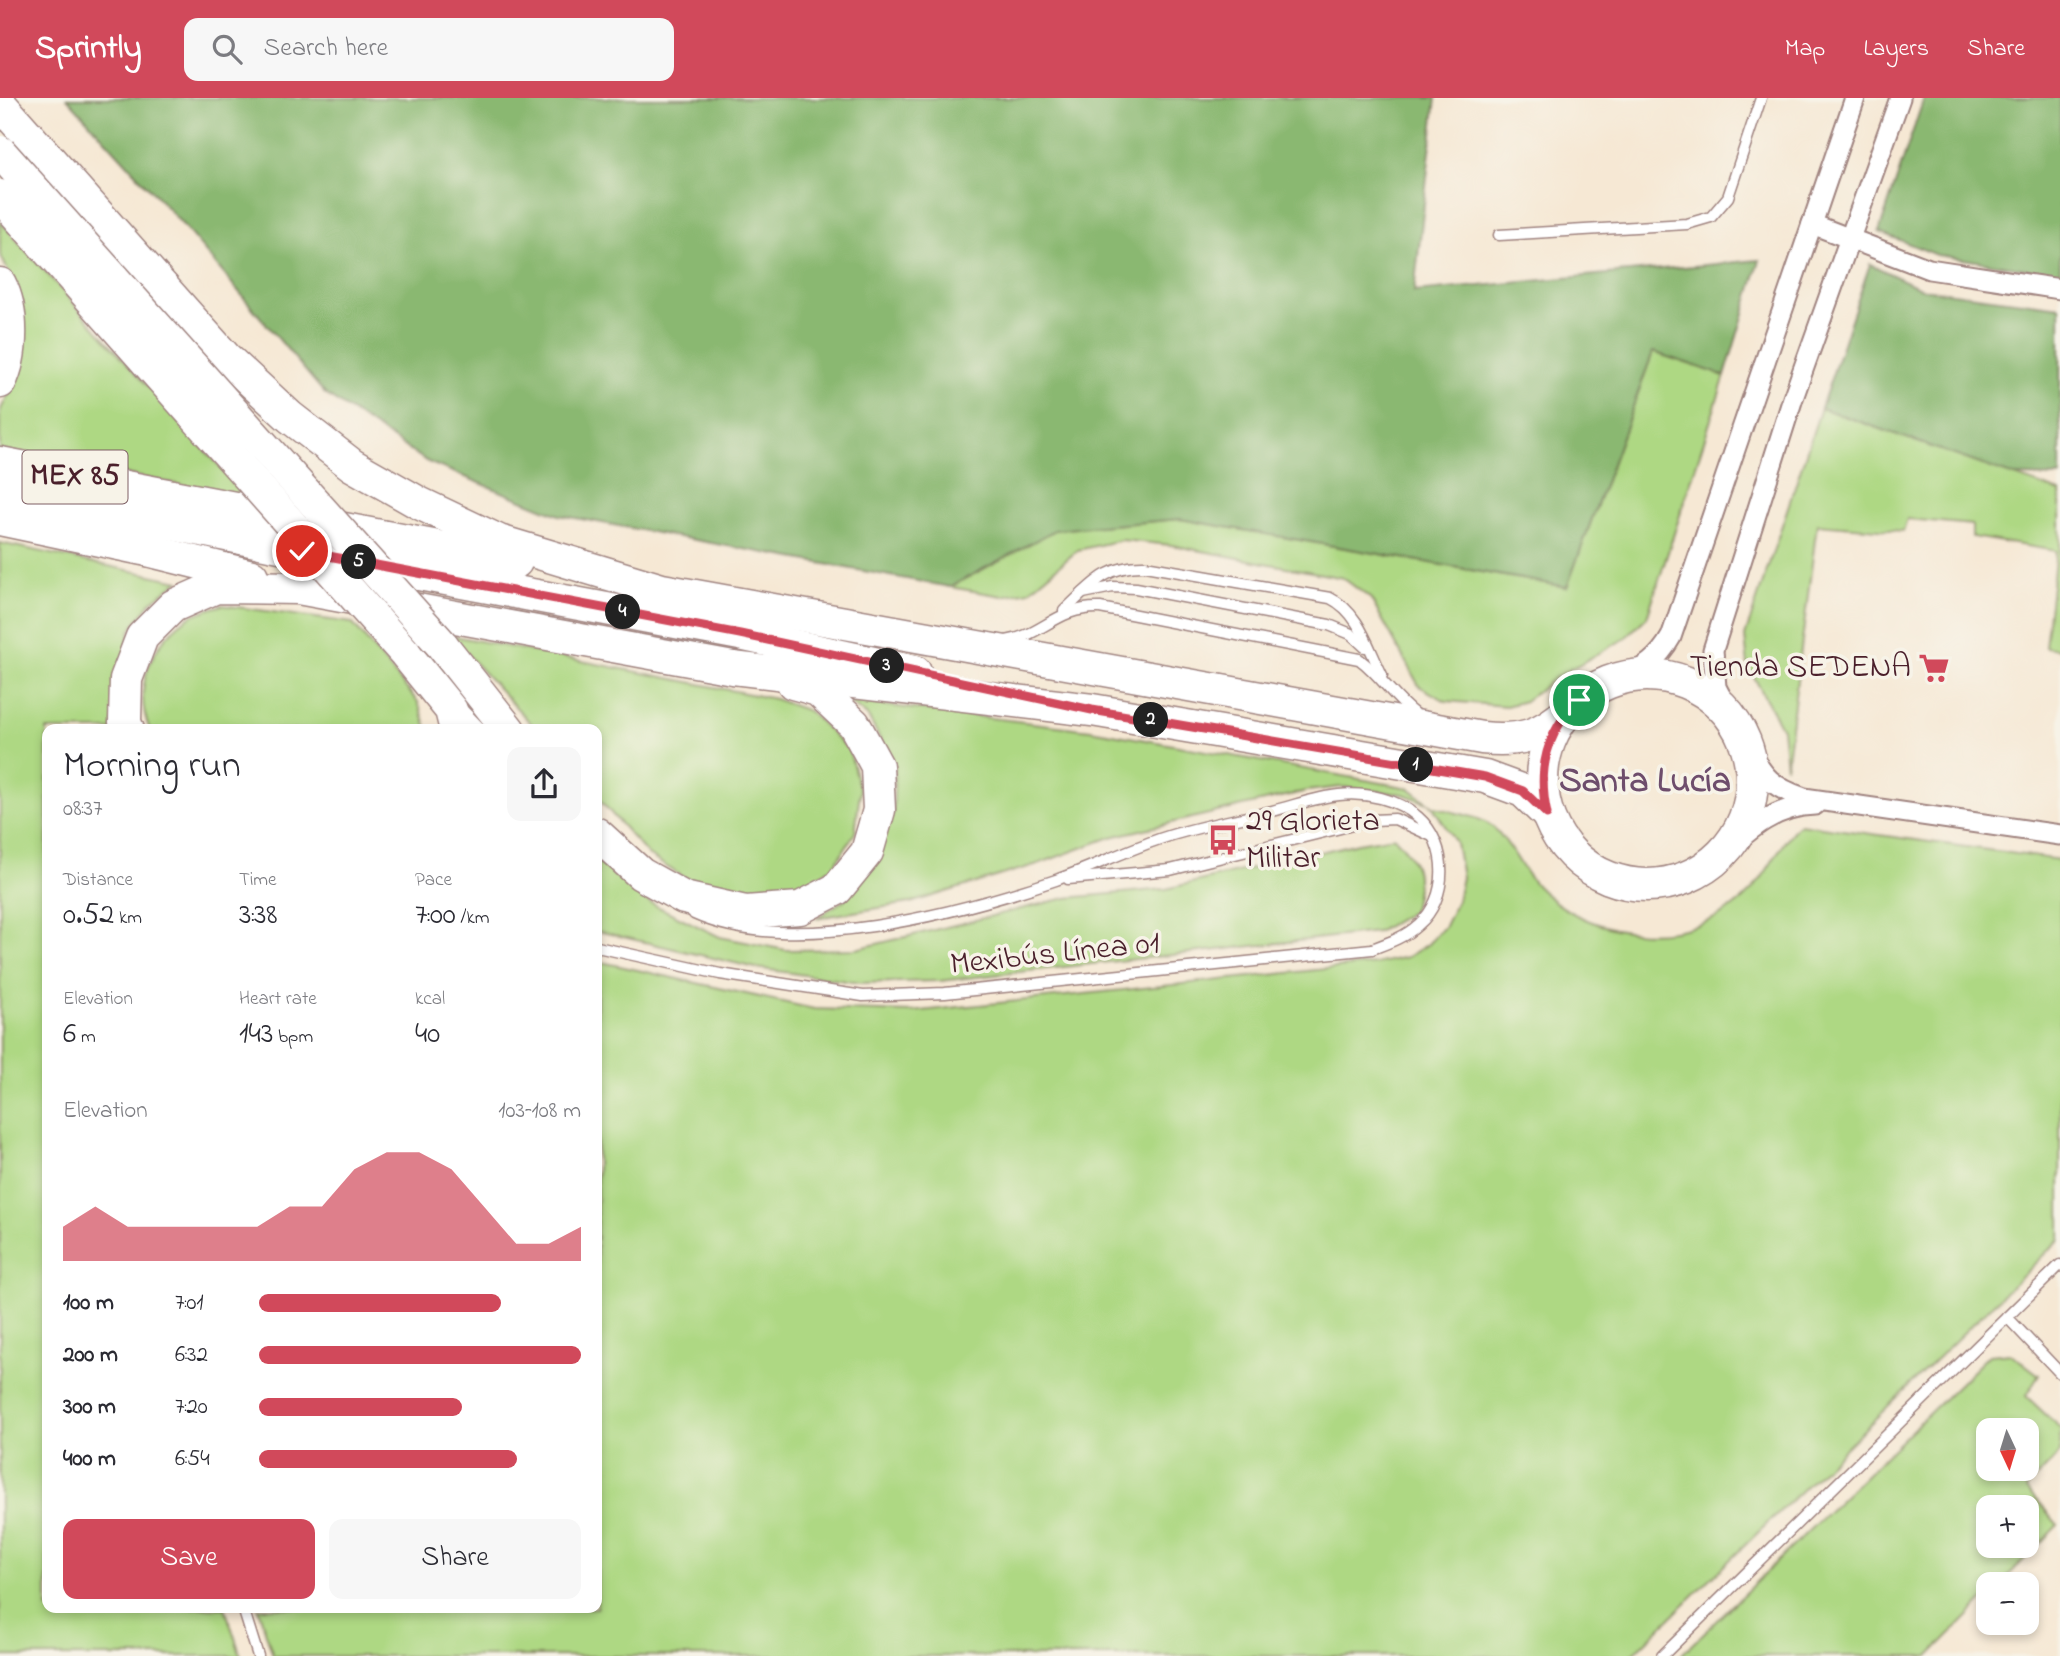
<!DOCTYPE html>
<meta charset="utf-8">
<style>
:root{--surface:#fff;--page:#f7f7f7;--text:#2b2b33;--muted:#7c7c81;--accent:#d1495b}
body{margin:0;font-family:"Indie Flower",sans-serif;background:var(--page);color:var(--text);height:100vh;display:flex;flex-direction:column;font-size:26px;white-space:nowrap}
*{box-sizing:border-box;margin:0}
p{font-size:23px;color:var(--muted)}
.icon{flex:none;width:38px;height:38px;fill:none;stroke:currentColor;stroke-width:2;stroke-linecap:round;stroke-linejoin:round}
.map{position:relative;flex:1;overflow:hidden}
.drawer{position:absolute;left:42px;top:626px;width:560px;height:889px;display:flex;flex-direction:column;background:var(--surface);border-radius:14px;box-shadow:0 4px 10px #0003}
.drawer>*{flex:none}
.needle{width:46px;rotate:176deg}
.controls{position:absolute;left:1976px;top:1320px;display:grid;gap:14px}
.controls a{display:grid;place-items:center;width:63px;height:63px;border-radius:14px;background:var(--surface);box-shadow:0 4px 10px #0003;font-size:35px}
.pin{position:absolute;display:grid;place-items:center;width:60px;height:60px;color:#fff;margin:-30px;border:4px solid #fff;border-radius:50%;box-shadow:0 2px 7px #0007}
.km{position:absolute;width:35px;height:35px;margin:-18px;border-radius:50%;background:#222;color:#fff;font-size:19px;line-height:35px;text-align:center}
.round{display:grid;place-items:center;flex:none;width:74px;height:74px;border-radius:14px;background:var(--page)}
.headline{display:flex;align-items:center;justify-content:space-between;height:119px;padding:0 21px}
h1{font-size:38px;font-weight:600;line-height:52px}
.metrics{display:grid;grid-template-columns:repeat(3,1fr);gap:10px;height:119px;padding:7px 21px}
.metrics div{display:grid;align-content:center}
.metrics b{font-size:30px;font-weight:600}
.metrics small{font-size:19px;font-weight:400}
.metrics p{font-size:19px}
.chart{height:196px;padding:14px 21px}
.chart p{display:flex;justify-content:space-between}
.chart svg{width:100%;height:126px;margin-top:7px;fill:var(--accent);opacity:.7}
.cta{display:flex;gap:14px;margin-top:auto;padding:14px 21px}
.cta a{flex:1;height:80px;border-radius:14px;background:var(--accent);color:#fff;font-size:28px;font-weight:600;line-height:80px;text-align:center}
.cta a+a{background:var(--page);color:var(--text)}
ul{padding:0 21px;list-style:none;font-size:23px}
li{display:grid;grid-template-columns:112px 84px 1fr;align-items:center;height:52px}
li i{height:18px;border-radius:9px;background:var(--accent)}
header{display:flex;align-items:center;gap:42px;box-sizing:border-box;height:98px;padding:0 35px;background:var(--accent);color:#fff}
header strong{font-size:33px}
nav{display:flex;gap:38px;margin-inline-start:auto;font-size:24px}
.search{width:490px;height:63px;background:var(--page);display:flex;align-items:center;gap:18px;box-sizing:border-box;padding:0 24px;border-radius:14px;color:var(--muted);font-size:26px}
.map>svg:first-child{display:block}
.green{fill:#aed883;stroke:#7c7c57;stroke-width:2;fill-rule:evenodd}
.forest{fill:#8ab871;stroke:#6a6c4e;stroke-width:2}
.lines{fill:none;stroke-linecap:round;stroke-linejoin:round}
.lane-casing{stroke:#a08480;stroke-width:13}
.street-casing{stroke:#a08480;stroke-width:23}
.primary-casing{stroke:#a08480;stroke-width:35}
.lane{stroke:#fff;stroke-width:10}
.street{stroke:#fff;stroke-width:19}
.primary{stroke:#fff;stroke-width:32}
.primary-bridge-casing{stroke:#a08480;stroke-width:35;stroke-linecap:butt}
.primary-bridge{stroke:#fff;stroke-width:32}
.route-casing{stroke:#fff;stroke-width:14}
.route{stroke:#d1495b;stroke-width:9}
.labels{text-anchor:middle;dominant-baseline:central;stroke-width:7;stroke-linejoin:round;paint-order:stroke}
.shield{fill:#f7f3e8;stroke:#7e5f64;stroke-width:2}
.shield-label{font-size:30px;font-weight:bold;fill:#4a1f2b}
.poi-label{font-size:32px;fill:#4a1f2b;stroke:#f7f3e8;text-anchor:end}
.street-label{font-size:32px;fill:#4a1f2b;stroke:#f7f3e8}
.quarter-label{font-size:35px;font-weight:bold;fill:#6e4d6c;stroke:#f7f3e8}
</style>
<header>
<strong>Sprintly</strong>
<div class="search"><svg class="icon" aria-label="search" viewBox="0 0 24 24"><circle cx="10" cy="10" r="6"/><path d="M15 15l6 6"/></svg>Search here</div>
<nav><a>Map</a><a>Layers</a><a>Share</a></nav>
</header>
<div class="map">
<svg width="2060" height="1558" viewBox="0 0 2060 1558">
<rect width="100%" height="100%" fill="#f7f3e8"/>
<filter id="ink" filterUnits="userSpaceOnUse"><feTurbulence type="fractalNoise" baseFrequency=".0143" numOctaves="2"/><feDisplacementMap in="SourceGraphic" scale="14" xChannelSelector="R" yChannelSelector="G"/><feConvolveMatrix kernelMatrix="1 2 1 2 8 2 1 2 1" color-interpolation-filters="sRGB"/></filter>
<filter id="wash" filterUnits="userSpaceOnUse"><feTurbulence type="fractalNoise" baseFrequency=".00686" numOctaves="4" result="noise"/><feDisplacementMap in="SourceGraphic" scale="28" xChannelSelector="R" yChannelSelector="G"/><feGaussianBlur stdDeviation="1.57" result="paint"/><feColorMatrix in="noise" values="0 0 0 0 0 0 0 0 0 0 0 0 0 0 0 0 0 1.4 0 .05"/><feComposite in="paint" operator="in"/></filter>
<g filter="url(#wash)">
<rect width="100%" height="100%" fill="#f6e8d4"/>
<!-- green -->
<g class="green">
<path d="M0 123 248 400 0 352V313L20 273V199L0 156Z"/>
<path d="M1653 254 1725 278 1647 519 1624 541 1555 580 1525 603 1506 608 1446 603 1419 588 1371 501 1343 480 1171 447 1121 442 1078 452 1029 493 1002 498 950 489 1055 432 1180 421 1567 489Z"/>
<path d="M1821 310 2060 394V551L2045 549 2056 453 1972 439V427L1907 421 1903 433 1817 426 1786 669 1782 631 1748 568 1745 538Z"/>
<path d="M0 445 179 483 152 503 130 533 112 632H47V1510H225L241 1558H0Z"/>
<path d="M222 507 352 525 418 604 428 632H150C132 590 151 546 186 521 195 514 211 511 222 507Z"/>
<path d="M449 537 775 601 809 613 849 652 860 693 855 735 833 769 793 793 743 800 685 780 648 757 597 699V632H537Z"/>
<path d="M848 603 1091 632 1409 690C1416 695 1423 702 1430 706 1450 717 1478 715 1495 731 1514 749 1523 777 1543 794 1597 843 1686 851 1743 801 1769 778 1777 747 1800 726L2060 762V1141L1631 1558H273L258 1510H597V863L814 911 911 914 1375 866 1407 859 1428 846 1445 828 1457 803 1462 779 1456 745 1431 706 1403 696 1342 689 1307 693 1111 739 1038 766 910 805 816 820 844 802 893 716 895 668 868 619Z"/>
<path d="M1394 739C1421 766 1420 777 1413 813L1377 834 940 883 860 885 756 870 597 833V763L646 803 720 839 786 852 856 851 1066 800 1166 791 1358 745Z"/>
<path d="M2010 1255 2039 1277 2026 1298 2060 1330V1355L2026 1390 2058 1427 2000 1486H1988V1498L1929 1558H1680L1989 1257ZM1988 1332H2026V1370H1988ZM1988 1409H2026V1447H1988Z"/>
</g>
<!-- forest -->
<g class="forest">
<path d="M67 0H1436L1414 194 1760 162 1725 278 1653 254 1567 489 1180 421 1055 432 950 489 559 417 428 364 325 296 181 125Z"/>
<path d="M1924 0H2060V176L1937 157 1879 134Z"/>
<path d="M1870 166 1922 191 2060 209V379L2014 378 1821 310Z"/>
</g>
</g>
<g filter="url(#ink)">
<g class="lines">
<!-- lane casing -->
<g class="lane-casing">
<g id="lane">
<path d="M1499 137 1687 126 1711 119 1728 99 1761 0"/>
<path d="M1083 495 1113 489 1136 490 1329 527 1351 536 1365 549"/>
<path d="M1064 513C1092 487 1105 467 1145 468L1330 500C1359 514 1368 549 1382 577"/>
<path d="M1006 543C1044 537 1056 509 1100 510L1359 561C1381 577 1394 601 1416 617"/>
<path d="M460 609 482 632"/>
<path d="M1068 781 1170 772 1373 722 1395 721 1432 738"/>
<path d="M597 849 720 876 863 898 945 895 1372 851C1388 845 1405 839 1418 827 1449 801 1449 746 1418 719 1398 701 1366 694 1339 697 1317 699 1293 708 1272 713 1233 723 1191 729 1154 743 1121 755 1089 770 1056 782 959 815 791 860 694 816"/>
<path d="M2007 1219 2060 1275"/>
<path d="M243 1510 258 1558"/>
<path d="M1662 1558 2060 1167"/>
</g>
</g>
<!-- street casing -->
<g class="street-casing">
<g id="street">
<path d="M1812 126 1929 171 2060 191"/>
<path d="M1621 581C1644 570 1658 562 1671 539L1855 0"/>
<path d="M1733 622 1716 589 1713 552 1793 300 1900 0"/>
<path d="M1747 650C1764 679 1771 689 1804 700L2060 737"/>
<path d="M1720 758C1749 732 1774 708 1815 707"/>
</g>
</g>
<!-- primary casing -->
<g class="primary-casing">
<g id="primary">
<path d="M0 6 225 259 290 319 352 367 419 405 499 443 662 492 1482 640C1519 644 1541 638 1568 613"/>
<path d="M0 186C14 213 13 258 0 284"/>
<path d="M0 365 516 464"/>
<path d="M0 391 403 473 740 536 915 574"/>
<path d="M0 421 143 451 252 478"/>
<path d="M442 547 509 632"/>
<path d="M405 555 451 612 456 632"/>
<circle cx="1647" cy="682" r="105"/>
<path d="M128 632 125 624 126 581 142 539 173 508 216 489 298 490 733 570 1092 612 1485 679 1523 693 1547 716"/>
<path d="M597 736 641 776 684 800 746 814 800 810 837 791 867 754 879 712 877 668 854 626 818 592 793 585"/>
</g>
</g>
<!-- lane -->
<use href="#lane" class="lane"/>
<!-- street -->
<use href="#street" class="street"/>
<!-- primary -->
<use href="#primary" class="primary"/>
<!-- primary-bridge casing -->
<g class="primary-bridge-casing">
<g id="primary-bridge">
<path d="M0 54 442 547"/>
<path d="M0 98 405 555"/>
</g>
</g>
<!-- primary-bridge -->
<use href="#primary-bridge" class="primary-bridge"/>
</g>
</g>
<g class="lines" filter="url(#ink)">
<!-- route casing -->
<g class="route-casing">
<path id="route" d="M302 453 740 536 1092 612 1485 679 1523 693 1547 716C1537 672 1546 634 1579 602"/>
</g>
<!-- route -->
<use href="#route" class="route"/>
</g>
<!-- icons -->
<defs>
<g id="supermarket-bare" transform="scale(2.415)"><path d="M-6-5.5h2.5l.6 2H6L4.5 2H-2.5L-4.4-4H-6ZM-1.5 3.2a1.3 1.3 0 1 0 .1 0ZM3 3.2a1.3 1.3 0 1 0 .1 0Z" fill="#d1495b" stroke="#f7f3e8" stroke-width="2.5" paint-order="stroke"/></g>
<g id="bus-bare" transform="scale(2.415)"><path d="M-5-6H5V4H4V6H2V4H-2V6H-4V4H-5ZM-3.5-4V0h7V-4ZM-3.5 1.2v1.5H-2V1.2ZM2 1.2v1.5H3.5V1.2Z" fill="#d1495b" stroke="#f7f3e8" stroke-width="2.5" paint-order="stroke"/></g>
</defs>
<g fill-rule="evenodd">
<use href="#supermarket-bare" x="1934" y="570"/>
<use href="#bus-bare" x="1223" y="742"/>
</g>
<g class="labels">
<!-- shield labels -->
<rect class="shield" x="22.5" y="352.5" width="105" height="53" rx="5"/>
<g class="shield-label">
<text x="75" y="379">MEX 85</text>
</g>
<!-- poi labels -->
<g class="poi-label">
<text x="1911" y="570">Tienda SEDENA</text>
<text x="1246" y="724" text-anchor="start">29 Glorieta<tspan x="1246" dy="37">Militar</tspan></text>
</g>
<!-- street labels -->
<g class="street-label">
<text transform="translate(1055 857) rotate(-6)">Mexibús Línea 01</text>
</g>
<!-- quarter labels -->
<g class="quarter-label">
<text x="1645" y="684">Santa Lucía</text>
</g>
</g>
</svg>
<div class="controls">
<a><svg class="needle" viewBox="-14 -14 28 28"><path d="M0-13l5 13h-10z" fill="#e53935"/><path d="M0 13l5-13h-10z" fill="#7c7c81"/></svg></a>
<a>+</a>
<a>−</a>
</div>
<div class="pin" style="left:1579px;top:602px;background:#1e9e55"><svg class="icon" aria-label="arrive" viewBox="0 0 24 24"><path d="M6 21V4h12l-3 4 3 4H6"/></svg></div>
<div class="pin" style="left:302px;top:453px;background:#d93025"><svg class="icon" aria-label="check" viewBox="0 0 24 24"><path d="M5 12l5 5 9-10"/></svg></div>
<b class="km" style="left:1416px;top:667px">1</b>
<b class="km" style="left:1151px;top:622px">2</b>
<b class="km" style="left:887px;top:568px">3</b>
<b class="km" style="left:623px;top:514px">4</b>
<b class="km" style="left:359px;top:464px">5</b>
<section class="drawer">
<div class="headline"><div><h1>Morning run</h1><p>08:37</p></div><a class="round"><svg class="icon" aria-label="share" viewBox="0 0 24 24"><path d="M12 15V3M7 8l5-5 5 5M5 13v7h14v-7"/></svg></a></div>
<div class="metrics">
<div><p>Distance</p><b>0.52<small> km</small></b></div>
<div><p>Time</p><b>3:38</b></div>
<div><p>Pace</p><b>7:00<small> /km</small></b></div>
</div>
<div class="metrics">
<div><p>Elevation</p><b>6<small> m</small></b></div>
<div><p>Heart rate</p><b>143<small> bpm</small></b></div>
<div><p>kcal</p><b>40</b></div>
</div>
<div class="chart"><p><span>Elevation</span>103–108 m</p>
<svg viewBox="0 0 160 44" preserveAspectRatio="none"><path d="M0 44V32L10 25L20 32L30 32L40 32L50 32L60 32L70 25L80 25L90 12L100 6L110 6L120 12L130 25L140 38L150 38L160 32V44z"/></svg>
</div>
<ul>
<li><b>100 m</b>7:01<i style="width:75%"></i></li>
<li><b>200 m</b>6:32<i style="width:100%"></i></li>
<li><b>300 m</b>7:20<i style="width:63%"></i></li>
<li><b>400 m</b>6:54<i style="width:80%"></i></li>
</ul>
<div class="cta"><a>Save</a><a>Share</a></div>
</section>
</div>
